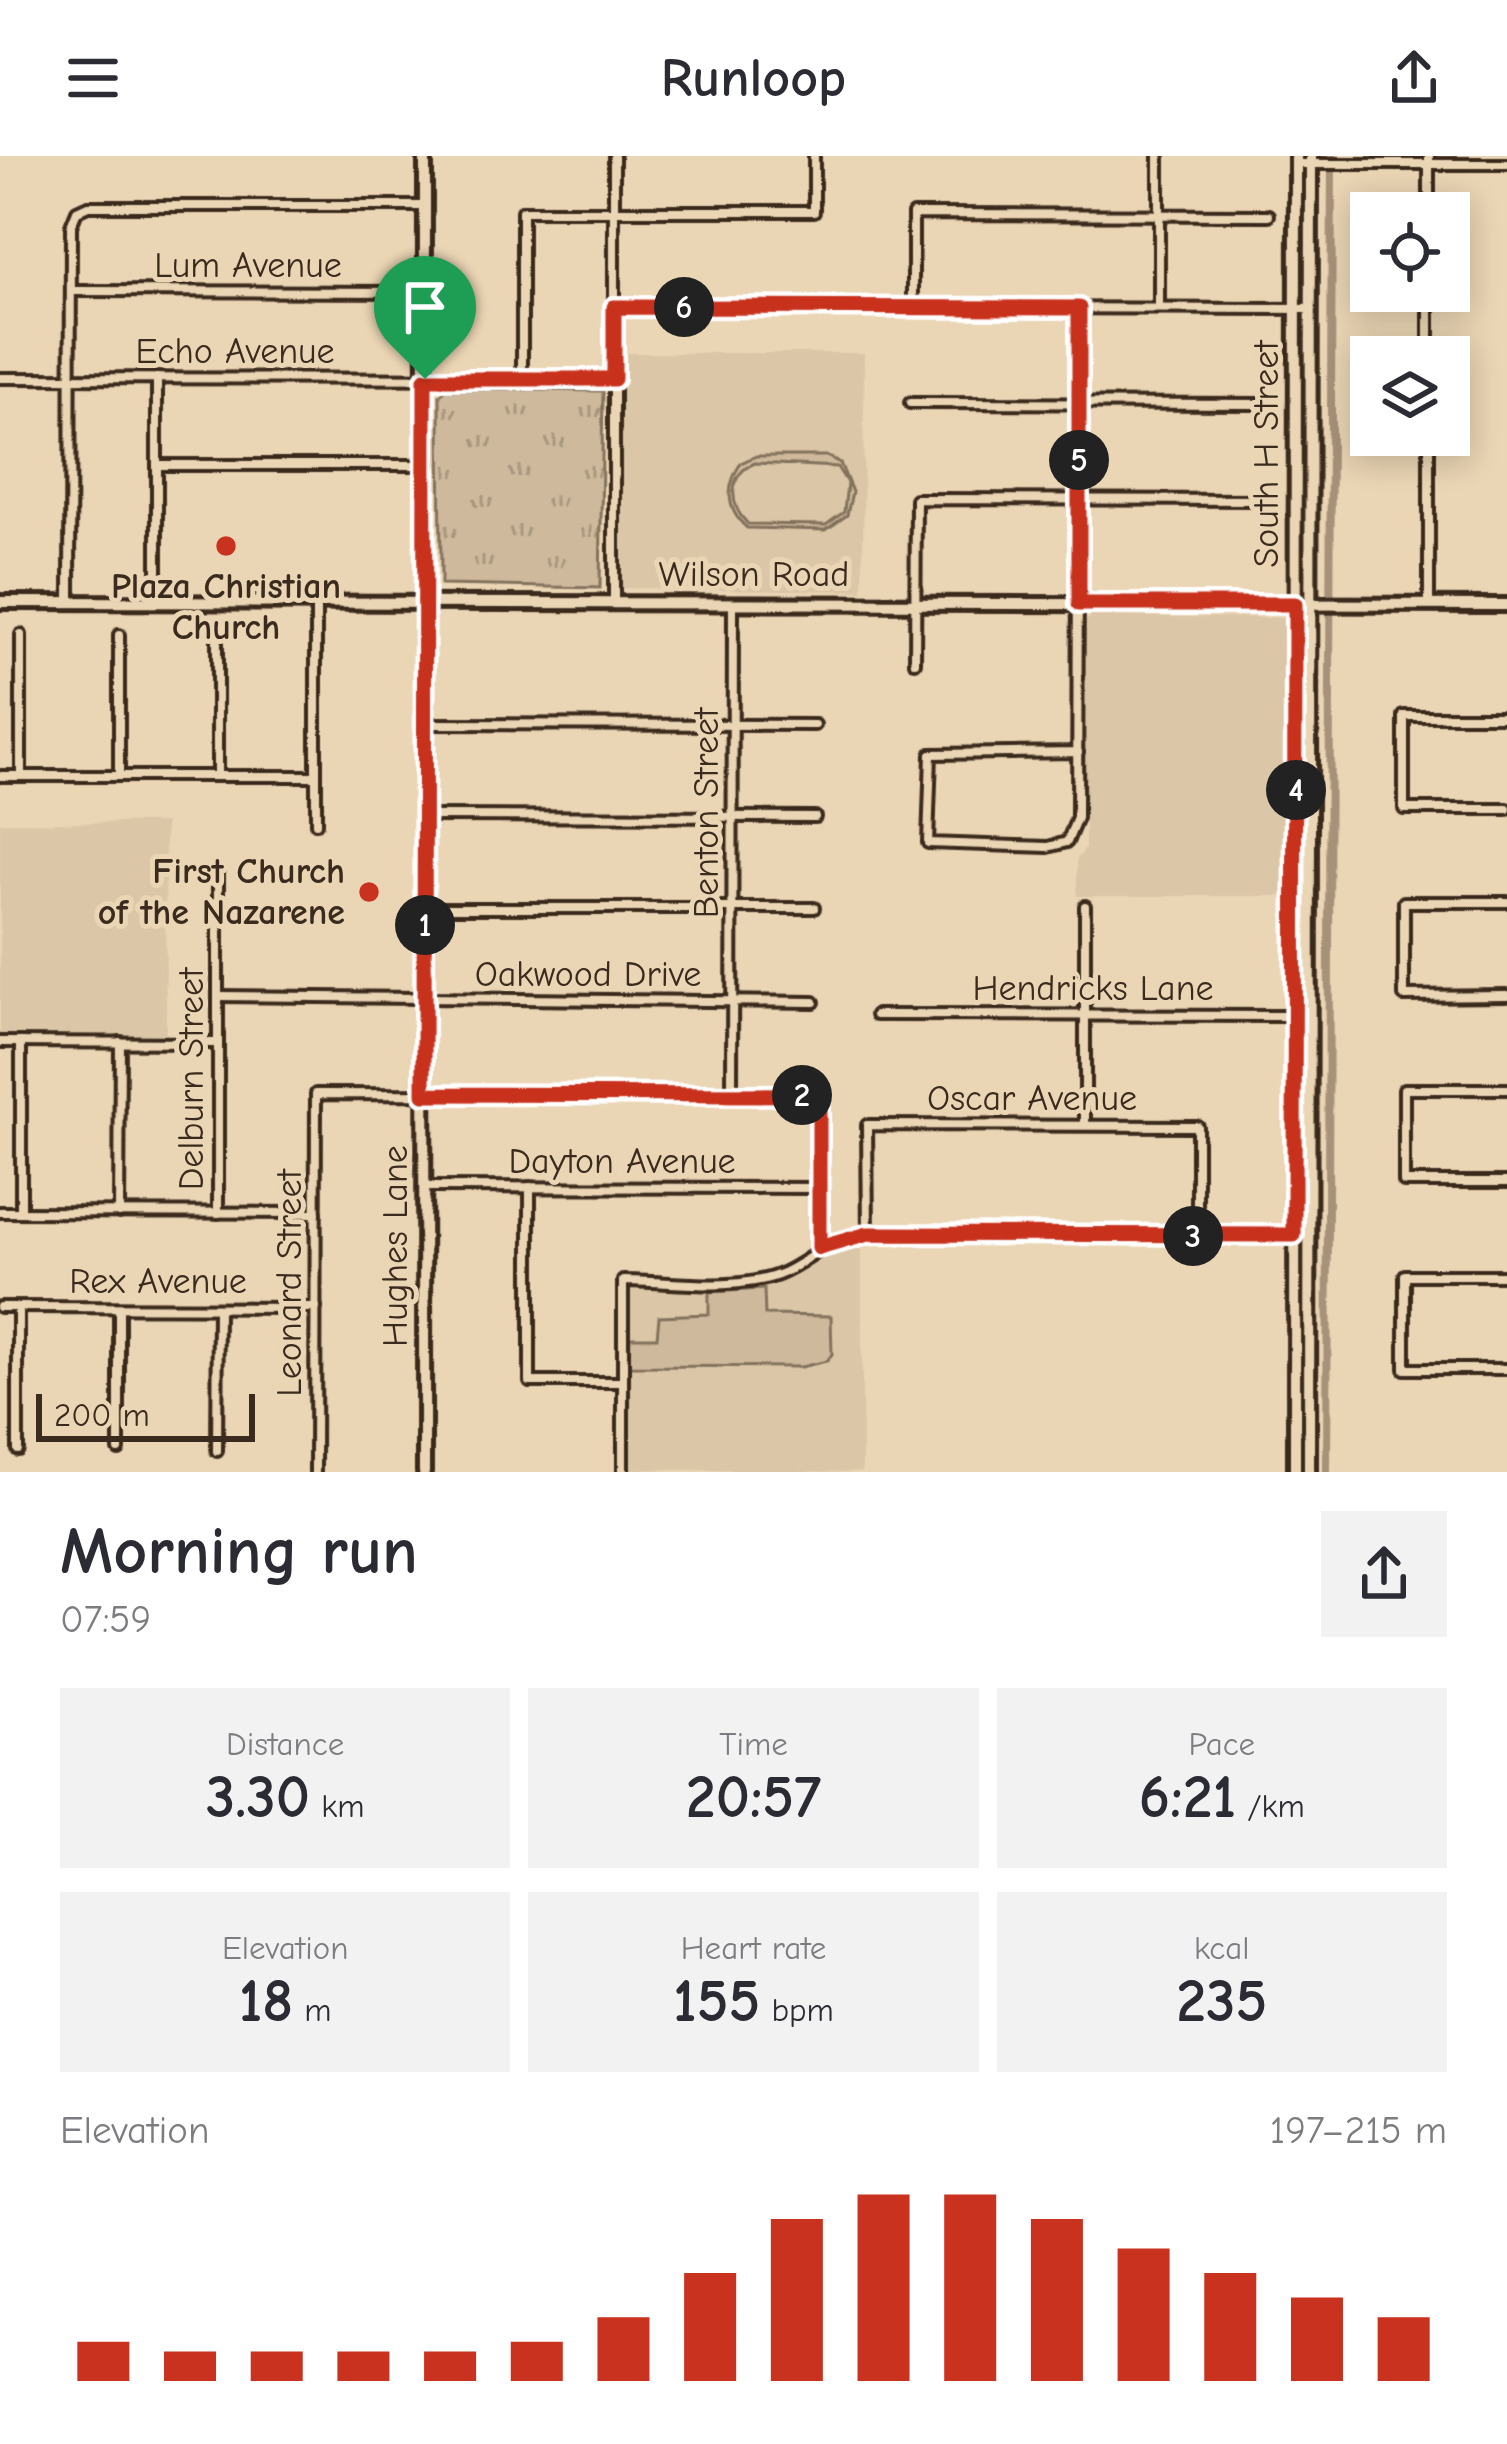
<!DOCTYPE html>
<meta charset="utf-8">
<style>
:root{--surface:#fff;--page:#f2f2f3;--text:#2b2b33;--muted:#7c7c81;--accent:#c8321e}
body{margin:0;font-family:"Comic Neue",sans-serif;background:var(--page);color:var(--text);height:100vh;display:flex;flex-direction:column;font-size:45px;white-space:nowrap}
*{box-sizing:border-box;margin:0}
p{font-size:39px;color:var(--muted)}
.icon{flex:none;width:66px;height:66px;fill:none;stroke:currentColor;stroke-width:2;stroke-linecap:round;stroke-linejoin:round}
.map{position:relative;height:1316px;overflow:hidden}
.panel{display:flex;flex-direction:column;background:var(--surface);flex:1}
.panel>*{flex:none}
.fabs{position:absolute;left:1350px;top:36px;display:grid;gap:24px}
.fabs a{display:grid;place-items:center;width:120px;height:120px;border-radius:0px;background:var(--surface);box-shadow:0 6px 30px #0003;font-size:60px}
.scale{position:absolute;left:36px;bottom:30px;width:219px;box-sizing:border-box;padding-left:12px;border:6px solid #3b2a1e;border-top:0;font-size:33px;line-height:42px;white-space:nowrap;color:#3b2a1e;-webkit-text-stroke:9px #ead5b4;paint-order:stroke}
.pin{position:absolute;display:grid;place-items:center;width:102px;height:102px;color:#fff;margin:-123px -51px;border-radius:50% 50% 50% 0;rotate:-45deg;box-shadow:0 0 12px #0007}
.pin .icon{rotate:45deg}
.km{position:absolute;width:60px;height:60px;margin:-30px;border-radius:50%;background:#222;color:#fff;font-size:33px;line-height:60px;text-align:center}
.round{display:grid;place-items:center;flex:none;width:126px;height:126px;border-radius:0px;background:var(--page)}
.summary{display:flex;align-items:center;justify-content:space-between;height:204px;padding:0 60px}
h1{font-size:66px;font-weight:600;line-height:90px}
.figures{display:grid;grid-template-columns:repeat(3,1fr);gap:18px;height:204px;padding:12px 60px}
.figures div{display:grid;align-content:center;border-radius:0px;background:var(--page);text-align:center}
.figures b{font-size:60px;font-weight:600}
.figures small{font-size:33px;font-weight:400}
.figures p{font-size:33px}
.chart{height:336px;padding:24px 60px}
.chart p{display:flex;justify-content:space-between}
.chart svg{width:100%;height:216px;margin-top:12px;stroke:var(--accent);stroke-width:6}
header{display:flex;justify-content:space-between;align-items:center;height:156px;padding:0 60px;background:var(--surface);font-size:54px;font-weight:600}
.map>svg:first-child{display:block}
.built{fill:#dbc7a7}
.green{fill:#ceb99c;stroke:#84725d;stroke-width:3;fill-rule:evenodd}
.park{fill:url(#park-tufts);stroke:#84725d;stroke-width:3}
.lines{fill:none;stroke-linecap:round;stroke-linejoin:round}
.canal{stroke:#a69279;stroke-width:8}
.street-casing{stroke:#3b2a1e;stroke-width:16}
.secondary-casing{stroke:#3b2a1e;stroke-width:20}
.street{stroke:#ead5b4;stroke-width:8}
.secondary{stroke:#ead5b4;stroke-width:10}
.route-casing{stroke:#fff;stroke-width:24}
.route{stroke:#c8321e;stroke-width:15}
.poi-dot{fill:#c8321e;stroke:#ead5b4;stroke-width:4.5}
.labels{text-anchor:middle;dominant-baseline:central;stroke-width:10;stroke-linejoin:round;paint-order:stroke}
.street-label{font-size:36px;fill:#3b2a1e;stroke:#ead5b4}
.poi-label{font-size:36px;font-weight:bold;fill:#3b2a1e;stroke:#ead5b4}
</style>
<header><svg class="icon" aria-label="menu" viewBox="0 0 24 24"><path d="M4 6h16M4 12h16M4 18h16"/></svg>Runloop<svg class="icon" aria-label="share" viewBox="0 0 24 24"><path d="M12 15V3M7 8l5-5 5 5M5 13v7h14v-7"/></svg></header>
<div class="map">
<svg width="1507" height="1316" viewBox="0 0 1507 1316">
<defs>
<pattern id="park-tufts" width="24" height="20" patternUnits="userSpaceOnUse" patternTransform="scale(3)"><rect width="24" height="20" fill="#ceb99c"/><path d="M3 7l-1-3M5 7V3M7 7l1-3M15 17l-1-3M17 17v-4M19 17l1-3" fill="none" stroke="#a8977f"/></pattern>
</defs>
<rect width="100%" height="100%" fill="#ead5b4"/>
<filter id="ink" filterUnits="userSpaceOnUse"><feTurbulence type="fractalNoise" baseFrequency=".00833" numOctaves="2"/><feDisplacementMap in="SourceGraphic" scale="24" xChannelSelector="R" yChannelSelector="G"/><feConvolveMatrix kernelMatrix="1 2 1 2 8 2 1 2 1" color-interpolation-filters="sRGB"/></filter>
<g filter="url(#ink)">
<!-- built -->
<g class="built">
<path d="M619 197H864L863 435 622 432Z"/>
<path d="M1091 460 1287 462V740H1077V703L1085 693 1084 467Z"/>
<path d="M0 666 165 667 166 879H0Z"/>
<path d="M862 1085V1316L631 1313 630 1133 763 1129 785 1122 824 1095Z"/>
</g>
<!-- green -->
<g class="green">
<path d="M756 300H826L840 307 852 336 847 359 826 374 747 372C725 353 726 329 741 307ZM755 307 837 311 847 327 844 356 826 369 748 368C728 349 728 318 755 307Z"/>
<path d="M764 1133 765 1159 831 1160 832 1198 827 1205 801 1211 629 1210 630 1181H657L659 1160 709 1158V1136Z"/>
</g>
<!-- park -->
<path class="park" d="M446 233 603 235 600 432 441 429 440 239Z"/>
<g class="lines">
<!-- canal -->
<path class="canal" d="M1327 1316 1332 0"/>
<!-- street casing -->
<g class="street-casing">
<g id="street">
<path d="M1296 8H1507"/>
<path d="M1429 57V0"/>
<path d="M71 135 425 136"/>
<path d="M614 151 1311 153"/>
<path d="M913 151V58L1269 59"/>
<path d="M1159 152V0"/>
<path d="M1429 201V135"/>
<path d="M0 222 614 223"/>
<path d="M522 223V55H814V0"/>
<path d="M910 247 1269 248"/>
<path d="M157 309H425"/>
<path d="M70 446 71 70 77 55 88 50H425"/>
<path d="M157 446V222"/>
<path d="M614 447V0"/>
<path d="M1429 449V279"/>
<path d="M21 479V620"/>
<path d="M119 479V620"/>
<path d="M217 479V620"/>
<path d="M915 506 916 343 1269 344"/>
<path d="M1507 560H1404V653H1507"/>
<path d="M425 568 815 569"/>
<path d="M1078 596 931 598 928 687 1048 691 1067 686 1077 662 1079 152"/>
<path d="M0 620H316"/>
<path d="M425 660 815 661"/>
<path d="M316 667V447"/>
<path d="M1507 746H1404V840L1507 839"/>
<path d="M1085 750V969"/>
<path d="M425 752H814"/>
<path d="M218 840 814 846"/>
<path d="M876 859 1310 860"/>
<path d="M0 886 218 887"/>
<path d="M1507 933H1404V1026H1507"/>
<path d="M732 938 733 448"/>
<path d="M425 1031 819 1032"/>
<path d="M530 1031V1226H623"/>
<path d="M0 1056 316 1057"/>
<path d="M21 1056V886"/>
<path d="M119 1057 120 886"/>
<path d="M218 1057V717"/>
<path d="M868 1079 867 969 1197 970V1080"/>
<path d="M1507 1119H1405V1213H1507"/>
<path d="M0 1151 316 1152"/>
<path d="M18 1152V1294"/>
<path d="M119 1294V1152"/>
<path d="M217 1295 218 1152"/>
<path d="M315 1316 316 938 819 939V1092"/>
<path d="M623 1316V1125C671 1125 733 1136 778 1119 806 1109 823 1086 854 1079H1309"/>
</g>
</g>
<!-- secondary casing -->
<g class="secondary-casing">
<g id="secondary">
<path d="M0 446 1507 449"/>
<path d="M424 1316 425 0"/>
<path d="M1295 1316 1296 0"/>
<path d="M1309 1316 1311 0"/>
</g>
</g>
<!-- street -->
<use href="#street" class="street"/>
<!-- secondary -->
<use href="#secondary" class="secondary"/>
</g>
</g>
<g class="lines" filter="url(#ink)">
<!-- route casing -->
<g class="route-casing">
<path id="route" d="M614 151 1079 152V448H1295L1294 1079 868 1078 819 1092V939L424 938 425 223H614Z"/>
</g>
<!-- route -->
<use href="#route" class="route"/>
</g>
<!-- markers -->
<g class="poi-dot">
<circle cx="226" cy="390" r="12"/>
<circle cx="369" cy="736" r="12"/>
</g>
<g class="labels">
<!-- street labels -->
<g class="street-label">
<text x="248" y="109">Lum Avenue</text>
<text x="235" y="195">Echo Avenue</text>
<text transform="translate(1266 298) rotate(-90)">South H Street</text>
<text x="754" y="418">Wilson Road</text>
<text transform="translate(706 657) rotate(-90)">Benton Street</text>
<text x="588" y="818">Oakwood Drive</text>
<text x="1093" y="832">Hendricks Lane</text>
<text transform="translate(191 923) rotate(-90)">Delburn Street</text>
<text x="1032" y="942">Oscar Avenue</text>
<text x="622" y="1005">Dayton Avenue</text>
<text transform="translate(395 1090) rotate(-90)">Hughes Lane</text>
<text x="158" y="1125">Rex Avenue</text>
<text transform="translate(289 1127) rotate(-90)">Leonard Street</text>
</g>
<!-- poi labels -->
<g class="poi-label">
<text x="226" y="430">Plaza Christian<tspan x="226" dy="41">Church</tspan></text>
<text x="345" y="715" text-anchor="end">First Church<tspan x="345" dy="41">of the Nazarene</tspan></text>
</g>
</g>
</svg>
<div class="fabs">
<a><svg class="icon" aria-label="locate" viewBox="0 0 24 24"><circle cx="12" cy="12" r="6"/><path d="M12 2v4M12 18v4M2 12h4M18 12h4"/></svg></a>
<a><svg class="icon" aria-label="layers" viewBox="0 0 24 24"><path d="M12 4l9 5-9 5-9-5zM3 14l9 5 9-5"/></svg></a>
</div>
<div class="scale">200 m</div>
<div class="pin" style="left:425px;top:223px;background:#1e9e55"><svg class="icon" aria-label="arrive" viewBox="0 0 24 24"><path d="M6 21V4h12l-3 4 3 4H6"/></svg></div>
<b class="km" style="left:425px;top:769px">1</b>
<b class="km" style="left:802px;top:939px">2</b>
<b class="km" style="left:1193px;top:1080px">3</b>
<b class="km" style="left:1296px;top:634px">4</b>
<b class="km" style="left:1079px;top:304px">5</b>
<b class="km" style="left:684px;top:151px">6</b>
</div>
<section class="panel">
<div class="summary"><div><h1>Morning run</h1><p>07:59</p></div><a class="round"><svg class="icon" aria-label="share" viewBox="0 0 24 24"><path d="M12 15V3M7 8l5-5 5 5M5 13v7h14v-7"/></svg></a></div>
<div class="figures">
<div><p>Distance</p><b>3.30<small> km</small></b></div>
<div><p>Time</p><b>20:57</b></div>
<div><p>Pace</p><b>6:21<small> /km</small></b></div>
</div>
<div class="figures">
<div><p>Elevation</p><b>18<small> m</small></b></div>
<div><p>Heart rate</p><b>155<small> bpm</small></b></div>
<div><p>kcal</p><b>235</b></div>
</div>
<div class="chart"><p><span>Elevation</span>197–215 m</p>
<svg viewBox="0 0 160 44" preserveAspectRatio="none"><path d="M5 44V36M15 44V38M25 44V38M35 44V38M45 44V38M55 44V36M65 44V31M75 44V22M85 44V11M95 44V6M105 44V6M115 44V11M125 44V17M135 44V22M145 44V27M155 44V31"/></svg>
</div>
</section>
